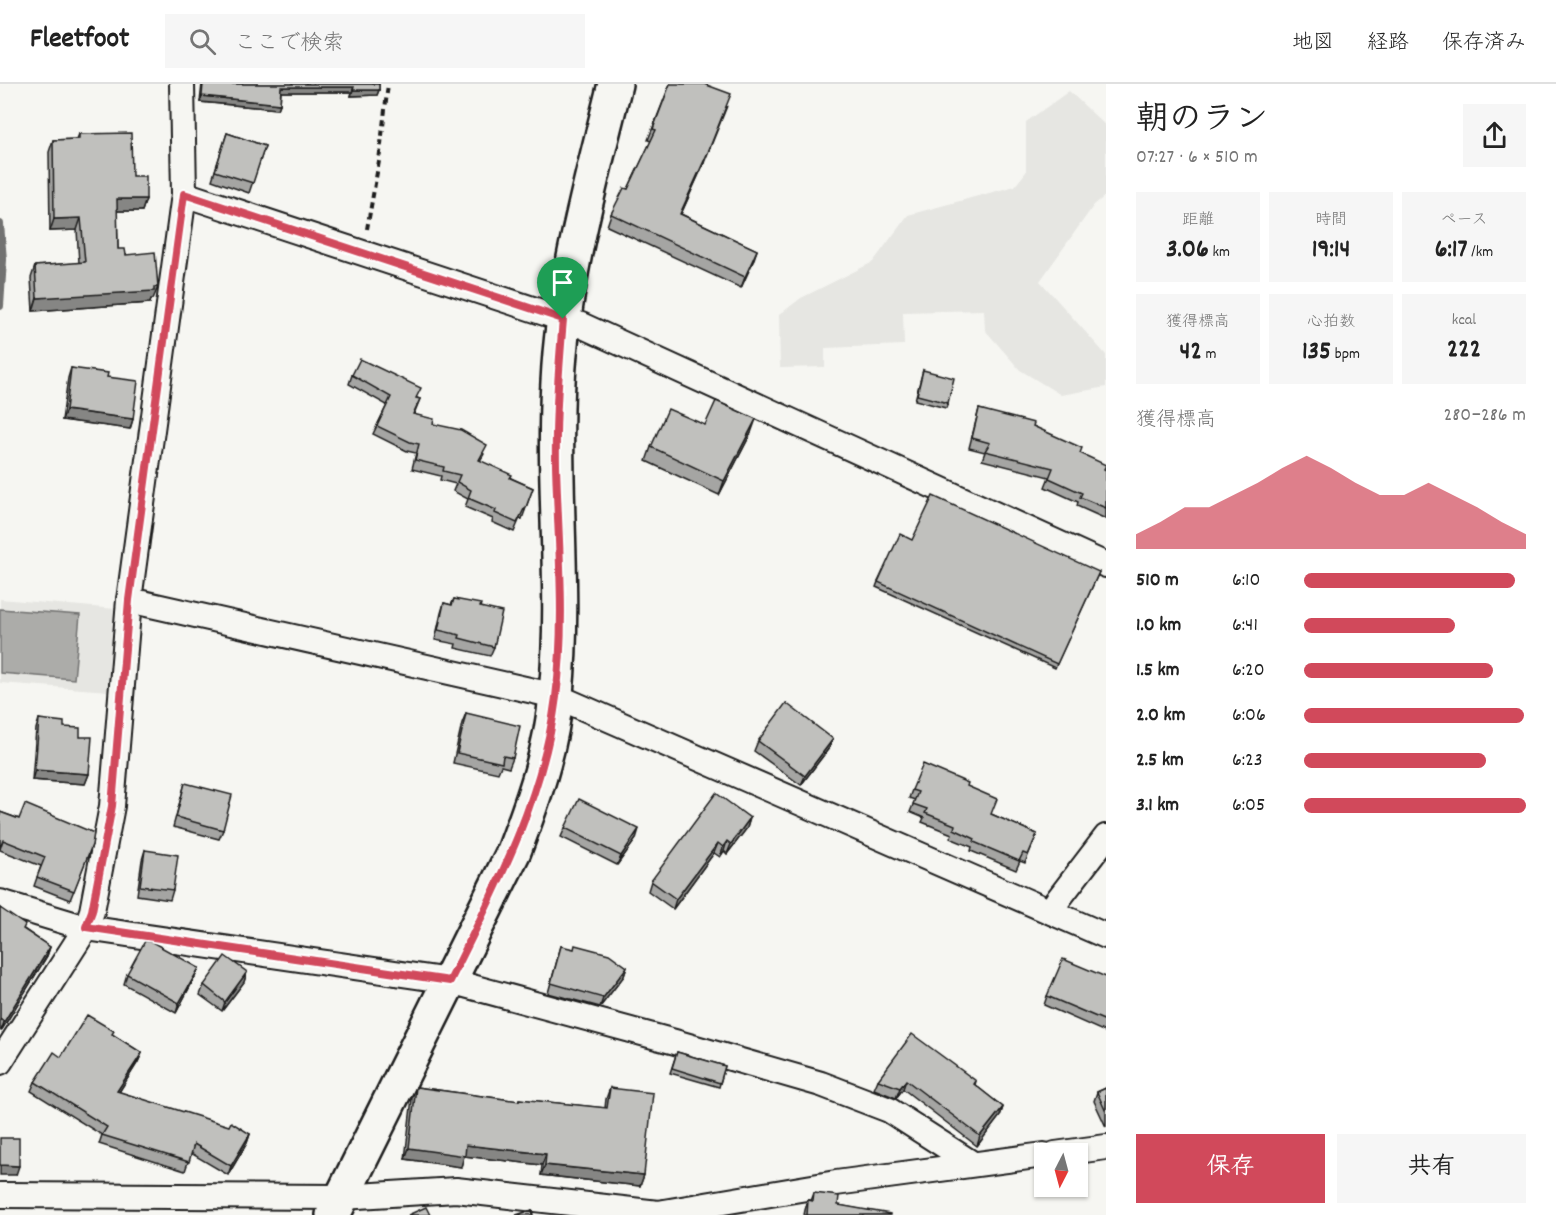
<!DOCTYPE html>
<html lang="ja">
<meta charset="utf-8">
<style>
:root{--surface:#fff;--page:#f6f6f6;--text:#222;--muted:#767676;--line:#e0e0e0;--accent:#d1495b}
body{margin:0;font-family:Dekko,"Klee One",sans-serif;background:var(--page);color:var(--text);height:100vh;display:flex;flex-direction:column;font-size:22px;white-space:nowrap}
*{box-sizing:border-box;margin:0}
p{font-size:20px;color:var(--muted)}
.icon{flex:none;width:33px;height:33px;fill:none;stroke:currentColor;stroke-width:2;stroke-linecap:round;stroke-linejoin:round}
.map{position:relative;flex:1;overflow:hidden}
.drawer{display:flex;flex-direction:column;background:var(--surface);width:450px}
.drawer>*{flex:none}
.needle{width:39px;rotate:186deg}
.tools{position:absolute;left:1034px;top:1059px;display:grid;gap:12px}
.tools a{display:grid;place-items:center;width:54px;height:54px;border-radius:0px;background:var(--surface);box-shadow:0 2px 4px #0004;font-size:30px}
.pin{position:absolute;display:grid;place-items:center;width:51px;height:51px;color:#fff;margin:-62px -26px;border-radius:50% 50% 50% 0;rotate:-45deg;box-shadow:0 0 6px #0007}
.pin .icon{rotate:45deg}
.round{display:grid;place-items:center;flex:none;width:63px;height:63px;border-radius:0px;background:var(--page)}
.overview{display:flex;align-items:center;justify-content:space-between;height:102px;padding:0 30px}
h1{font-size:33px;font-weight:700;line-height:45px}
.stats{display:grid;grid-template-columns:repeat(3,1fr);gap:9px;height:102px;padding:6px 30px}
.stats div{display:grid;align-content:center;border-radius:0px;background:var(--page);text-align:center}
.stats b{font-size:26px;font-weight:700}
.stats small{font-size:16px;font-weight:400}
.stats p{font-size:16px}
.chart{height:168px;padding:12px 30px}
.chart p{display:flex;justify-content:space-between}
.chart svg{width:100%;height:108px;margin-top:6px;fill:var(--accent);opacity:.7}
.button{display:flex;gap:12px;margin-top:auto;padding:12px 30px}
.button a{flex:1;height:69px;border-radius:0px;background:var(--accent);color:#fff;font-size:24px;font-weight:700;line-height:69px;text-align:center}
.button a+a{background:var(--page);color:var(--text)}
ul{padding:0 30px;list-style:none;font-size:20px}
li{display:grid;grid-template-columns:96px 72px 1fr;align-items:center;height:45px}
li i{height:15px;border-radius:8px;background:var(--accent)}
header{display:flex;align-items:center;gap:36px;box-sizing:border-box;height:84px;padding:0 30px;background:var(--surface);border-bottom:2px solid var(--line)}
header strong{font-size:28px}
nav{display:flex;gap:33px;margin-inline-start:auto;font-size:21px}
.search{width:420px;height:54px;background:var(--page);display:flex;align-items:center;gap:15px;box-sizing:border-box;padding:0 21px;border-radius:0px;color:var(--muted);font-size:22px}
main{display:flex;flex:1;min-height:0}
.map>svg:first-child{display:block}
.built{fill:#e6e6e2}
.water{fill:#acaca9;stroke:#727271;stroke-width:1.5}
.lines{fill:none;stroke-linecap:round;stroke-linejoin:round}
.stream{stroke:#727271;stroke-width:8}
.street-casing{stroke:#1c1c1c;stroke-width:28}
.secondary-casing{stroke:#1c1c1c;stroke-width:38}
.path{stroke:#1c1c1c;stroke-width:4;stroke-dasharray:6 4.5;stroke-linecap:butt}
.street{stroke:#f6f6f2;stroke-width:24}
.secondary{stroke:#f6f6f2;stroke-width:33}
.wall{fill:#a5a5a3;stroke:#1c1c1c;stroke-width:1.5}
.shaded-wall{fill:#868684;stroke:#1c1c1c;stroke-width:1.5}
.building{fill:#c0c0bd;stroke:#1c1c1c;stroke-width:1.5}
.route-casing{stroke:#fff;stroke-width:12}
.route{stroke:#d1495b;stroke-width:8}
</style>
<header>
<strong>Fleetfoot</strong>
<div class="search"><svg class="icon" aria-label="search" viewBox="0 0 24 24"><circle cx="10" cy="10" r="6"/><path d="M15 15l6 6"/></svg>ここで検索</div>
<nav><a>地図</a><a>経路</a><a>保存済み</a></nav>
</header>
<main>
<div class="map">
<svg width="1106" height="1131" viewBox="0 0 1106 1131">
<rect width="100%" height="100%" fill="#f6f6f2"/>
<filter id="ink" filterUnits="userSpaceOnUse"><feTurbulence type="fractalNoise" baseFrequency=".0167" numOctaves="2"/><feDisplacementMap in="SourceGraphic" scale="12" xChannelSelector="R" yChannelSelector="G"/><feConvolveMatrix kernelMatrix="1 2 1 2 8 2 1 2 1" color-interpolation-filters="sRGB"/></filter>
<g filter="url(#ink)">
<!-- built -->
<g class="built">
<path d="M1069 7 1106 42V111L1094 121 1040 197 1106 271V303L1061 311 1020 286 985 246 984 226 903 228 904 261 825 264V283L780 284 779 231 801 214 873 178 908 131 1015 102 1026 88V38Z"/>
<path d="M0 515 116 525 109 607 0 599Z"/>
</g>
<!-- water -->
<path class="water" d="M0 525 80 531 74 595 0 589Z"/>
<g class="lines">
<!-- stream -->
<path class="stream" d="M0 140 3 176 0 222"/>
<!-- street casing -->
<g class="street-casing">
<g id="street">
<path d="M184 110 581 241 1106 481"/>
<path d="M129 516 556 612 1106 852"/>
<path d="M0 818 86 844 450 897 675 958 821 1000 889 1026 973 1080"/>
<path d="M1052 828 1057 817 1106 753"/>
<path d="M0 978 86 844 92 827 112 722 129 516 184 110 182 0"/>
<path d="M1055 1070 1106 1063"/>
<path d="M0 1111 342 1113 456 1106 658 1129 836 1099 1044 1071"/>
</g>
</g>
<!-- secondary casing -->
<g class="secondary-casing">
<path id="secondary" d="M333 1131 514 767C533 717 552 664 556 610 566 506 552 402 558 298 563 196 591 98 615 0"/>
</g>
<!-- path -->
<path class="path" d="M367 145 379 77 388 0"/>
<!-- street -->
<use href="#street" class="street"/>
<!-- secondary -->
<use href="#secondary" class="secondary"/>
</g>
<!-- wall -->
<g class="wall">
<path d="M202 0H379V6L377 11 351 12 352 8H281L280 20 278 25 200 18Z"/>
<path d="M670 0 704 79 681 130 757 166 741 204 607 142 611 130 628 105 651 57 648 56Z"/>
<path d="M227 49 265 62 249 109 212 96Z"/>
<path d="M79 50 132 92 146 115 142 127H117L118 165 126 171 153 215H151L150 219 33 227 31 194 35 182 79 179 77 146 50 147 49 68 53 56 77 55Z"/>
<path d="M71 284 107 293 133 335 130 345 62 336 68 294Z"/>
<path d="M923 286 948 319 946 324 915 316Z"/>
<path d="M352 291 420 315 414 330 433 340 484 370 480 377 511 394 533 404 522 435 520 434 514 448 492 438 493 435 465 423 468 415 453 407 456 400 440 396 441 392 412 385 416 369 407 367 373 350 387 321 349 300Z"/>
<path d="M979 325 1033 342 1080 369 1106 386V435L1077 422 1078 418 1045 403 1049 393 982 376 985 368 969 364Z"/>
<path d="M705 341 751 349 719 411 646 377 651 363Z"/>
<path d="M912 456 1099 488 1055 584 876 503 878 498Z"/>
<path d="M454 515 480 523 494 563 490 572 455 564 456 560 435 556 441 529 444 519 451 521Z"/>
<path d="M466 629 513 674 509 684 501 682 498 689 453 679 462 639Z"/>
<path d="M39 635 64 643 80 653 89 690 85 700 32 696 36 645Z"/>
<path d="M758 657 829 664 801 701 754 667Z"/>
<path d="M185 699 223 746 219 755 173 743Z"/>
<path d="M967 702 991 730 1037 750 1025 779 1020 777 1016 786 971 767 972 763 950 754 952 750 922 738 924 734 910 728 915 716 909 714 912 706Z"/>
<path d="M0 728 92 761 70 816 34 802 41 782 0 766Z"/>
<path d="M750 734 747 744 727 770 724 767 720 773 714 769 673 825 648 807 651 797Z"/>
<path d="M565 744 636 755 617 781 561 753Z"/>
<path d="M145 766 173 806 170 816 137 811 142 776Z"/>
<path d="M0 824 24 845 50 863 47 872 1 947 0 946Z"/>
<path d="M561 862 627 883 624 892 600 923 548 909Z"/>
<path d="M199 884 195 893 176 929 124 900 127 890Z"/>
<path d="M247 888 244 898 222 927 200 911 204 901Z"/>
<path d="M1106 893V945L1105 948 1044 921 1047 912Z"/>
<path d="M113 951 142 969 138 978 119 1008 250 1050 247 1059 228 1091 191 1069 185 1087 99 1060 102 1051 31 1007 35 998 61 973Z"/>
<path d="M677 968 725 982 719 1003 670 989Z"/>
<path d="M878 996 976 997 975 1001 1003 1023 1000 1032 977 1062 903 1005 896 1014 874 1005Z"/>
<path d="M416 1003 518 1017 519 1015 605 1024 606 1015 610 1004 644 1091 640 1102 541 1091 542 1081 464 1072 461 1083 405 1075 412 1014Z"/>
<path d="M1106 1004V1043L1094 1017 1097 1008Z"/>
<path d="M814 1109 838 1121 890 1131H804L805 1126 808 1116 811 1117Z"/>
</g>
<!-- shaded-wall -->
<g class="shaded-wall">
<path d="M281 3H354L352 8H279Z"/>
<path d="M353 6H379L377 11 351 12Z"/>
<path d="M202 12 280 20 278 25 200 18Z"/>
<path d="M727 22 704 79 676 141 680 130Z"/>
<path d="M117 115H146L142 127H113Z"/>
<path d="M81 134 77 146 50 147 54 135Z"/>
<path d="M757 166 753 178 741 204 745 193Z"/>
<path d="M158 203 153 215H151L150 219 33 227 37 214Z"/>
<path d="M66 326 133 335 130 345 62 336Z"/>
<path d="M756 335 751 349 719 411 724 397Z"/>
<path d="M833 655 829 664 801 701 805 692Z"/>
<path d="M35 686 89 690 85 700 32 696Z"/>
<path d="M750 734 747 744 727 770 731 760Z"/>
<path d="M639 745 636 755 617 781 621 772Z"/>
<path d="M727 757 724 767 720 773 723 763Z"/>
<path d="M718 759 714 769 673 825 676 815Z"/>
<path d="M50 863 47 872 1 947 4 938Z"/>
<path d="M627 883 624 892 600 923 603 914Z"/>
<path d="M199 884 195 893 176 929 179 919Z"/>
<path d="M247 888 244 898 222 927 225 918Z"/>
<path d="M142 969 138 978 114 1016 117 1007Z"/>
<path d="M906 996 903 1005 896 1014 900 1004Z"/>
<path d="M1003 1023 1000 1032 977 1062 980 1052Z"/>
<path d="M250 1050 247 1059 228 1091 231 1082Z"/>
<path d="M466 1061 546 1070 542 1081 464 1072 461 1083 405 1075 409 1064Z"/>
<path d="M0 1081 19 1082 16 1091H0Z"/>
<path d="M545 1081 644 1091 640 1102 541 1091Z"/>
</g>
<!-- building -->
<g class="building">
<path d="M203 0H379V6H353L354 3H281L280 20 202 12Z"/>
<path d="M670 0H704L731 10 708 68 680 130 757 166 745 193 611 130 624 104 628 105 656 46 653 45Z"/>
<path d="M131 49 132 92H146V115H117L118 165H125L126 171 155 168 158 203H154V207L37 214 35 182 85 178 81 134 54 135 53 56 79 55V50Z"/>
<path d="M227 49 265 62 253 99 215 87Z"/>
<path d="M360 275 421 304 416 314 420 315 413 330 434 335 433 340 461 346 487 361 479 376 512 391 510 394 533 404 525 426 524 425 517 439 495 429 496 426 468 414 471 406 457 398 460 391 443 387 444 383 415 376 419 360 410 358 377 342 391 313 352 291Z"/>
<path d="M71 284 108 289 107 293 138 297 133 335 66 326Z"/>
<path d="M923 286 954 294 948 319 917 311Z"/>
<path d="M716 317 756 335 724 397 651 363 668 325 705 341Z"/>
<path d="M979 325 1034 339 1033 342 1082 364 1080 369 1106 381 1104 385 1106 386V424L1080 413 1082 409 1049 394 1053 384 985 367 990 359 972 354Z"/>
<path d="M933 412 1099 488 1057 580 878 498 900 450 912 456Z"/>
<path d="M454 515 481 520 480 523 502 528 494 563 459 554 460 551 438 546 444 519 452 521Z"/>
<path d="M786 619 833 655 805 692 758 657Z"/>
<path d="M466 629 520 642 513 674 503 672 502 679 457 669Z"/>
<path d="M39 635 64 638V643L80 644V653H92L89 690 35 686Z"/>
<path d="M923 680 968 699 967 702 997 715 991 730 1037 750 1028 771 1023 769 1019 777 974 758 975 755 954 745 955 741 925 729 927 725 913 720 918 708 912 706Z"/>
<path d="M185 699 232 711 223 746 176 733Z"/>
<path d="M716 709 750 734 731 760 727 757 723 763 718 759 676 815 651 797Z"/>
<path d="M579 715 639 745 621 772 565 744Z"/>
<path d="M25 720 94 749 92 761 74 807 37 793 45 773 3 756 0 765V728L19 735Z"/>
<path d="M145 766 178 771 173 806 140 802Z"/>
<path d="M0 824 25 841 23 845 50 863 4 938 0 935Z"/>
<path d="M145 857 152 858 199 884 179 919 127 890Z"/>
<path d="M575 861 609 870 627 883 603 914 551 899 561 862 574 865Z"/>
<path d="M225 872 247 888 225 918 204 901Z"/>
<path d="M1063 875 1106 893V937L1047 912Z"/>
<path d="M87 931 114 947 112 950 142 969 117 1007 229 1042 231 1038 250 1050 231 1082 194 1060 189 1078 102 1051 107 1043 35 998 54 968 61 973Z"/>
<path d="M912 950 976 997 974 1000 1003 1023 980 1052 906 996 900 1004 878 996Z"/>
<path d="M677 968 725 982 720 999 672 984Z"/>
<path d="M416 1003 519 1017V1015L607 1024 610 1004 653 1009 644 1091 545 1081 546 1070 466 1061 465 1072 409 1064Z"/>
<path d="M1106 1004V1028L1097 1008Z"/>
<path d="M0 1054H19V1082L0 1081Z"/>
<path d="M814 1109 839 1112 838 1121 890 1130V1131H807L808 1116 813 1117Z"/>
<path d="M426 1123 430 1131H408Z"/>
<path d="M532 1126 533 1131H516Z"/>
</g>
</g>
<g class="lines" filter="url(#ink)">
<!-- route casing -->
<g class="route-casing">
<path id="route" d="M184 110 563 235C559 284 555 332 556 381 558 458 566 536 556 613 543 716 495 806 450 897L86 843 92 827 112 722 129 516Z"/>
</g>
<!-- route -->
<use href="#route" class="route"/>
</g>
</svg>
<div class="tools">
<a><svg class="needle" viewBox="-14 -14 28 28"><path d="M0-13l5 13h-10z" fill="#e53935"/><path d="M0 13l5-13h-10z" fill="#767676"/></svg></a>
</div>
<div class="pin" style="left:563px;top:235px;background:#1e9e55"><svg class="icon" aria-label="arrive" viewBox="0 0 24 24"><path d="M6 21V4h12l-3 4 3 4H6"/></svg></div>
</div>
<section class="drawer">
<div class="overview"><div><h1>朝のラン</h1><p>07:27 · 6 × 510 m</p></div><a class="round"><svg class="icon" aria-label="share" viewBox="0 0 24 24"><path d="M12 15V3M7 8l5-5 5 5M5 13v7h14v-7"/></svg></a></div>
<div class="stats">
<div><p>距離</p><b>3.06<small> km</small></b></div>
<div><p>時間</p><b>19:14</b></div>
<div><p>ペース</p><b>6:17<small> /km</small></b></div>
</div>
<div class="stats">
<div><p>獲得標高</p><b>42<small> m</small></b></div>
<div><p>心拍数</p><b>135<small> bpm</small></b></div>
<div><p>kcal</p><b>222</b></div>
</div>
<div class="chart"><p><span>獲得標高</span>280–286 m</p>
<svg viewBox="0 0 160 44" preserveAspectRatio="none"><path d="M0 44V38L10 33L20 27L30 27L40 22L50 17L60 11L70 6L80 11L90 17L100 22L110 22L120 17L130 22L140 27L150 33L160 38V44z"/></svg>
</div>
<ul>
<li><b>510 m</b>6:10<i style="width:95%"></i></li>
<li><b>1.0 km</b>6:41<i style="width:68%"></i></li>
<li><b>1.5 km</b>6:20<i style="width:85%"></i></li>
<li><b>2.0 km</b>6:06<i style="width:99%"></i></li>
<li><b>2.5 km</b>6:23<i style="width:82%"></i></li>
<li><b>3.1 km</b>6:05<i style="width:100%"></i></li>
</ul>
<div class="button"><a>保存</a><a>共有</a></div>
</section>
</main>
